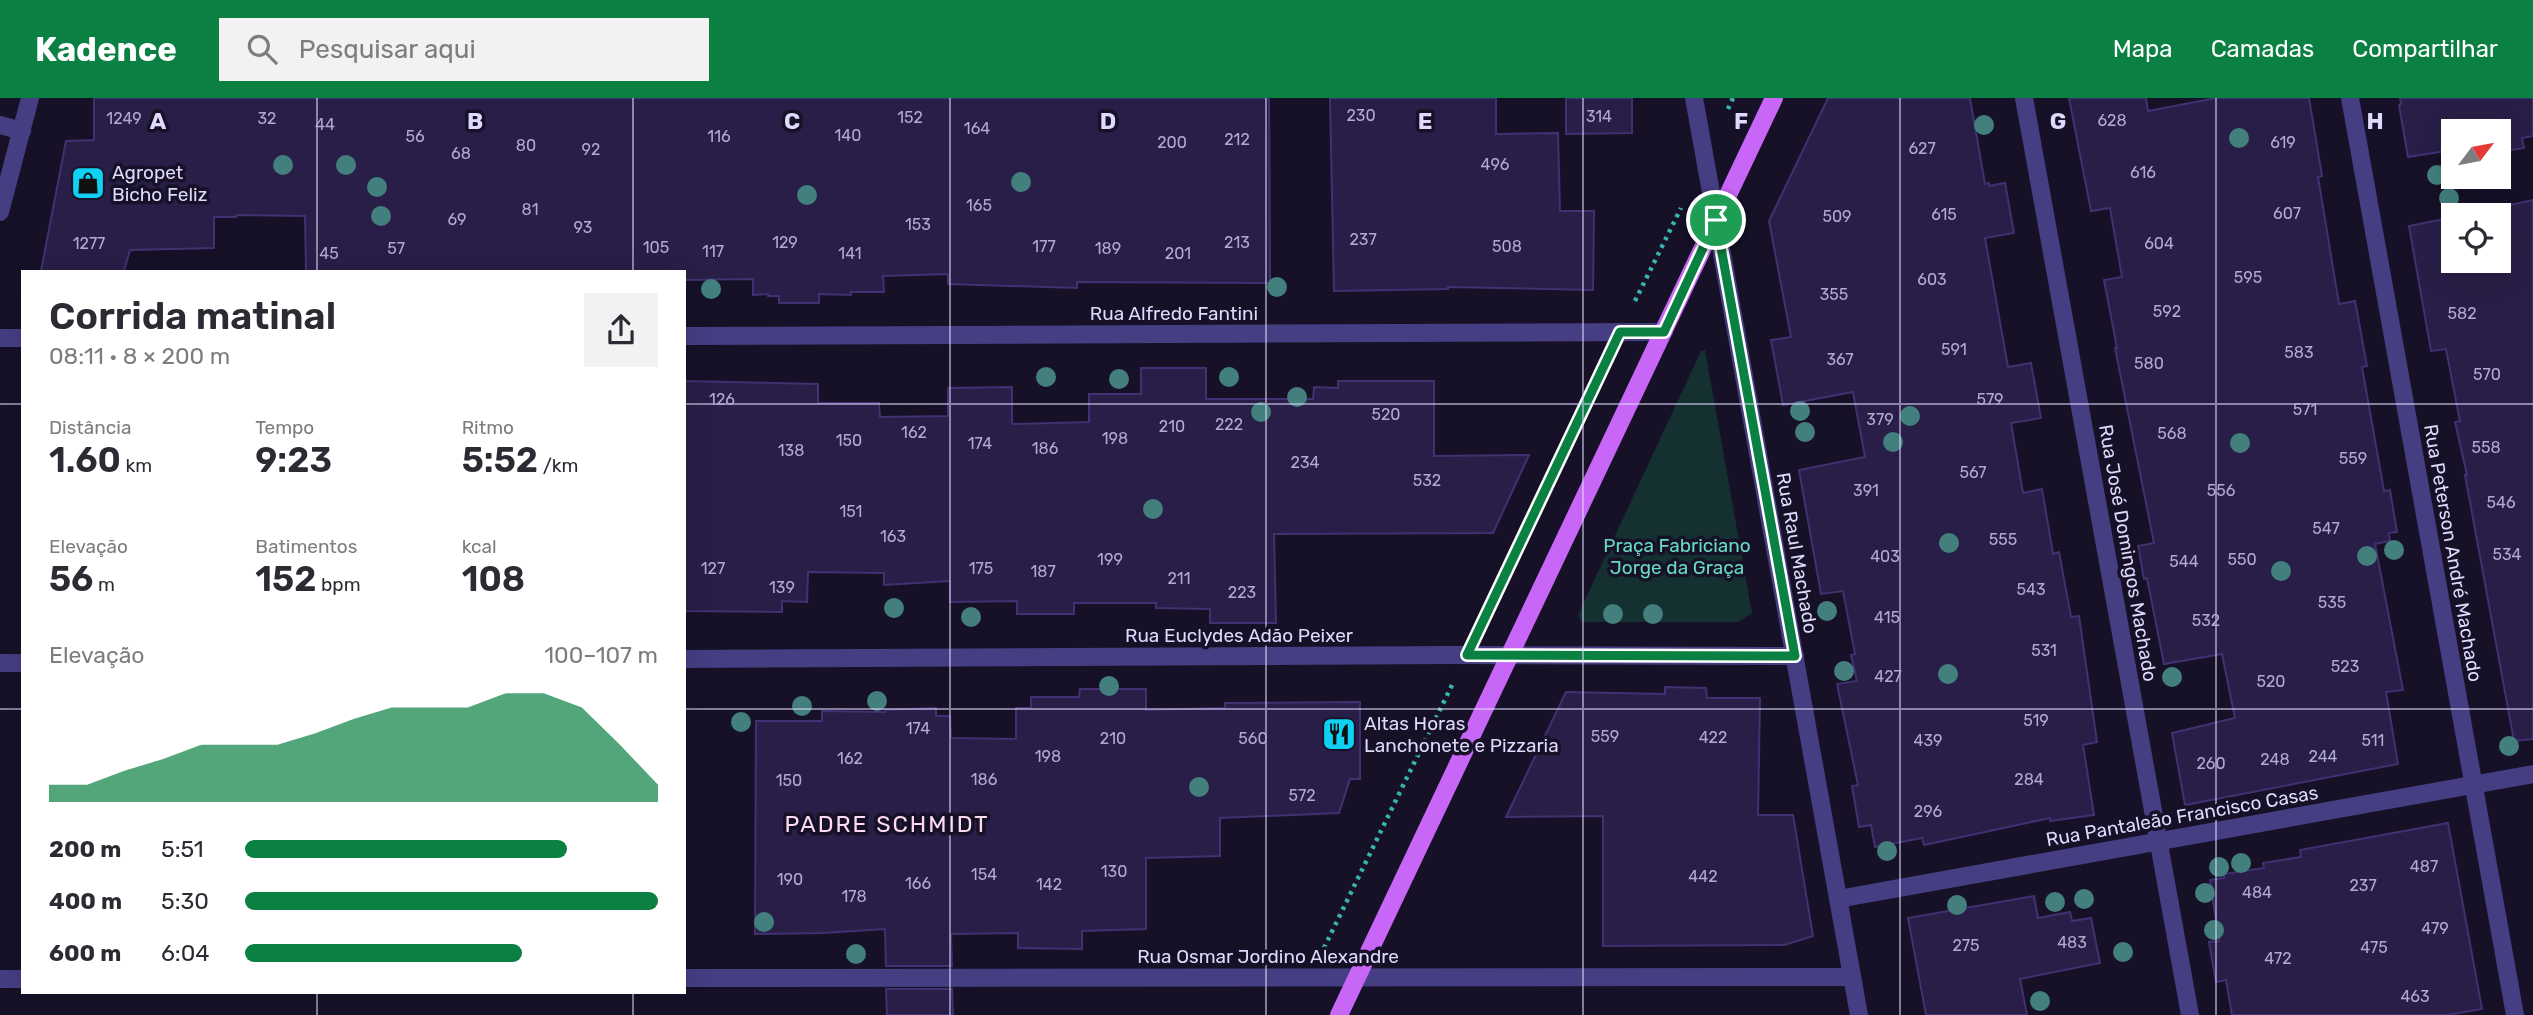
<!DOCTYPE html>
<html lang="pt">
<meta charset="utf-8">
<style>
:root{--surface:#fff;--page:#f2f2f3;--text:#2b2b33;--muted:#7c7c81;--accent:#0b8043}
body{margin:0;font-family:Rubik,sans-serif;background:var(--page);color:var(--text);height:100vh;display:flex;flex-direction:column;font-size:26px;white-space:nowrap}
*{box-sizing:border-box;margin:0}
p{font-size:23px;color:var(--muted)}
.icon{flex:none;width:38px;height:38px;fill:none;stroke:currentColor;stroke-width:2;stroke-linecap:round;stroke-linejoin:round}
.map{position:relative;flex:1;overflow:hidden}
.side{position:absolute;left:21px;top:172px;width:665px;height:724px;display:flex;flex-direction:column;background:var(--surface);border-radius:0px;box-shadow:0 7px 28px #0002}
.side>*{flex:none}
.needle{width:46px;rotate:58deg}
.tools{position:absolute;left:2441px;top:21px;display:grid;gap:14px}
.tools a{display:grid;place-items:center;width:70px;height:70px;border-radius:0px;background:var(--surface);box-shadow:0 7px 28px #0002;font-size:35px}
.pin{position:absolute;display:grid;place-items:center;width:60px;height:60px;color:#fff;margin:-30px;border:4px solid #fff;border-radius:50%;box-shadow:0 2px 7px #0007}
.round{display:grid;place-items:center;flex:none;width:74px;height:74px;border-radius:0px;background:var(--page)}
.overview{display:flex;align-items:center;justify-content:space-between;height:119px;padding:0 28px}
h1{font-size:38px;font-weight:600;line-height:52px}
.stats{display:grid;grid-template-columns:repeat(3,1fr);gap:10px;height:119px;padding:7px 28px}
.stats div{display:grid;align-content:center}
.stats b{font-size:35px;font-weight:600}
.stats small{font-size:19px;font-weight:400}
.stats p{font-size:19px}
.chart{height:196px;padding:14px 28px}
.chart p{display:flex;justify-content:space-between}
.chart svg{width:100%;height:126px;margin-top:7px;fill:var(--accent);opacity:.7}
ul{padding:0 28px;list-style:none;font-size:23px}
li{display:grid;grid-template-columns:112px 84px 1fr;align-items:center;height:52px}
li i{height:18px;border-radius:9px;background:var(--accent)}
header{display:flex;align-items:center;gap:42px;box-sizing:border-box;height:98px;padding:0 35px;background:var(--accent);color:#fff}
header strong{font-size:33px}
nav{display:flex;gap:38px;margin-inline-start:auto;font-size:24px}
.search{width:490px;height:63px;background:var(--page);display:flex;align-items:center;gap:18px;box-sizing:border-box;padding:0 24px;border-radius:0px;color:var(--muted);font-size:26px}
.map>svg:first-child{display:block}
.park{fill:#143031}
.building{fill:#281e47;stroke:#413172;stroke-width:2}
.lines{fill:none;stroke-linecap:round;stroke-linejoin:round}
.path{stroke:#36b4b2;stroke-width:4.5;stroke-dasharray:3.5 5;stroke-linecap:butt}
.minor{stroke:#453e83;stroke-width:18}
.major{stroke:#c866f7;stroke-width:18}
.tree{fill:#43807d}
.route-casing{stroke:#fff;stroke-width:14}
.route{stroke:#0b8043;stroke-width:9}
.grid{fill:none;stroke:#dfd9fd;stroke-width:2;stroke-opacity:0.55}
.labels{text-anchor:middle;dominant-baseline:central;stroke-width:7;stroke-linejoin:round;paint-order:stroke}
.number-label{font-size:16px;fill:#b1aad0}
.poi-label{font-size:19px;fill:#dfd9fd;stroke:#161127;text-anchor:start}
.street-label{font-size:19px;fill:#dfd9fd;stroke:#161127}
.park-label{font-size:19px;fill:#67dac3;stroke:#161127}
.quarter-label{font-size:23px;letter-spacing:2px;fill:#fddbef;stroke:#161127}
.grid-label{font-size:23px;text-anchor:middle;font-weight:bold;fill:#dfd9fd;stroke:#161127;stroke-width:7;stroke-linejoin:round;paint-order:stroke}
</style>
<header>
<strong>Kadence</strong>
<div class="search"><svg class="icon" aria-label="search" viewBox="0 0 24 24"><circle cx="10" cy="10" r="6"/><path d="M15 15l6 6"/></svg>Pesquisar aqui</div>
<nav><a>Mapa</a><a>Camadas</a><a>Compartilhar</a></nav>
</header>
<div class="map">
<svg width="2533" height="917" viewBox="0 0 2533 917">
<rect width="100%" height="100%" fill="#161127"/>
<!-- park -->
<path class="park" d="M1705 252 1752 515 1738 524H1581L1578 517 1701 253Z"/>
<!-- building -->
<g class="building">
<path d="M94 0H1269L1270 185 1077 184V190L948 186V176L883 178 884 194H851V197L819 196V205H779V198H768V196L753 197V181L684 182V173H306L305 118 237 117 236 119H214V150L130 152 124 173H41L66 43 94 42Z"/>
<path d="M1330 0H1496V36L1558 35 1560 113H1594L1593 192 1448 189V191L1334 193Z"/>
<path d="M1566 0H1632V35L1566 36Z"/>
<path d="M1828 0H1970L1985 86 1989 85V88L2005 85 2014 135 1985 140 2008 269 2031 265 2041 320 2011 325 2023 395 2042 391 2053 456 2059 454 2071 519 2079 518 2097 644 2083 647 2094 717 2050 723V720L1924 747 1922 740 1875 749 1871 727 1859 729 1852 688 1858 687 1837 586 1857 583 1851 557 1855 556 1843 493 1821 496 1799 372 1865 359 1853 294 1783 307 1771 242 1791 239 1769 123Z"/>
<path d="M2069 0H2146L2148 13 2216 0H2309L2322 78 2318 79 2339 206 2355 203 2367 268 2362 269 2384 393 2390 392 2397 434 2389 435 2390 443 2375 446 2403 592 2386 594 2398 666 2185 707 2172 635 2235 620 2222 556 2164 566 2147 480 2144 481 2138 448 2154 445 2115 250H2117L2104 182 2122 179 2110 110 2091 113Z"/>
<path d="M2400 0H2533V38L2522 40 2524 50 2499 54V33H2454V59L2452 52 2408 59 2399 7 2401 6Z"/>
<path d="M2533 102V641L2514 643 2465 377H2467L2455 324 2460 323 2446 251 2431 253 2409 128 2454 119V163H2499V117H2465Z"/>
<path d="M1141 270H1206V301H1313L1314 289 1338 290V283H1434V358L1529 357 1493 435 1274 436 1276 525H1210V511L1156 510V505H1074V516H1017V503L950 504V483L884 487V475L808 474 807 504 782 503V514L684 513V283L818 286V305H879L880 319 948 318V290L1012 289V326L1089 324V296H1141Z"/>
<path d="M1665 589 1706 590 1707 600H1760L1758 717H1793L1813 838 1784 847 1603 848V718L1506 719 1566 594 1665 596Z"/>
<path d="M1080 591H1146V612L1225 610V605L1360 604V681H1350L1339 715 1220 720V758L1146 760V831L1082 833V851L1018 850V835L951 836 952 868H886L885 831 823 835 755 836 756 623H822V613L885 614V612L936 610V618H950L951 640 1016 641V610H1031V599H1079Z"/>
<path d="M2448 725 2482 911 2447 917H2232L2226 882 2216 884 2209 844 2219 843 2210 782 2224 780V776L2264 770 2263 765 2301 759 2300 752Z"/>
<path d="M2034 798 2038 820 2070 814 2072 823 2091 820 2100 865 2020 881 2027 917H1926L1908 820Z"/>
<path d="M886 891H952L953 917H887Z"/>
</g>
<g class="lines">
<!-- path -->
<g class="path">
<path d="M1728 11 1733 0"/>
<path d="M1635 203 1681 110"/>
<path d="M1482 525 1606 264"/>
<path d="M1324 850 1452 587"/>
</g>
<!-- minor -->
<g class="minor">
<path d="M1694 0 1859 917"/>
<path d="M2024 0 2190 917"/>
<path d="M2350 0 2515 917"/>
<path d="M0 27 22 33"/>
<path d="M0 114 30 0"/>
<path d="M684 238 1664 234"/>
<path d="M0 240H23"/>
<path d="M684 561 1452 557 1795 558"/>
<path d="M0 565H23"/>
<path d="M1838 801 2533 676"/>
<path d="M684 880 1852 879"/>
<path d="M0 881H23"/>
</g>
<!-- major -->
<path class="major" d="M1339 917 1774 0"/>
</g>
<!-- trees -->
<g class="tree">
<circle cx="1984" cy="27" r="10"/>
<circle cx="2239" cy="40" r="10"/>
<circle cx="283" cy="67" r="10"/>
<circle cx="346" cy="67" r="10"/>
<circle cx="2437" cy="77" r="10"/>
<circle cx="1021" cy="84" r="10"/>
<circle cx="377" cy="89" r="10"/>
<circle cx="807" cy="97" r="10"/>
<circle cx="2449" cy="100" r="10"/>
<circle cx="381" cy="118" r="10"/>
<circle cx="1277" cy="189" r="10"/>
<circle cx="711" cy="191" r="10"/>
<circle cx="1046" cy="279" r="10"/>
<circle cx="1229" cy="279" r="10"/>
<circle cx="1119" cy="281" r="10"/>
<circle cx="1297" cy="299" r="10"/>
<circle cx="1800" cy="313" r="10"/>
<circle cx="1261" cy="314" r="10"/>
<circle cx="1910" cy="318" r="10"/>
<circle cx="1805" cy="334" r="10"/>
<circle cx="1893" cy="344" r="10"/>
<circle cx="2240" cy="345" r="10"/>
<circle cx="1153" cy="411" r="10"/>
<circle cx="1949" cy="445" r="10"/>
<circle cx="2394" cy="452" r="10"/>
<circle cx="2367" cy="458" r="10"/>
<circle cx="2281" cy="473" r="10"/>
<circle cx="894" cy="510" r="10"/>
<circle cx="1827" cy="513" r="10"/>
<circle cx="1613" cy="516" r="10"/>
<circle cx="1653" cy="516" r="10"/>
<circle cx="971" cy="519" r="10"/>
<circle cx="1844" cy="573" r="10"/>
<circle cx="1948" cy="576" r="10"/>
<circle cx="2172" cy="579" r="10"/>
<circle cx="1109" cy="588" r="10"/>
<circle cx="877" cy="603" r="10"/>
<circle cx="802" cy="608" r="10"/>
<circle cx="741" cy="624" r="10"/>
<circle cx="2509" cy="648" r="10"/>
<circle cx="1199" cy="689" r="10"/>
<circle cx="1887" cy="753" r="10"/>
<circle cx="2241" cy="765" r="10"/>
<circle cx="2219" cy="769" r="10"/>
<circle cx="2205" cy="795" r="10"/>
<circle cx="2084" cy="801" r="10"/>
<circle cx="2055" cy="804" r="10"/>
<circle cx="1957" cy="807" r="10"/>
<circle cx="764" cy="824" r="10"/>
<circle cx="2214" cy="832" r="10"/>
<circle cx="2123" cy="854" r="10"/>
<circle cx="856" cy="856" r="10"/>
<circle cx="2040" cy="903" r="10"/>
</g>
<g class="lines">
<!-- route casing -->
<g class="route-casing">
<path id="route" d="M1716 122 1795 558 1467 557 1620 234H1664Z"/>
</g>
<!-- route -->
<use href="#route" class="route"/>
</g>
<!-- grid -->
<path class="grid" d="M317 0V173M633 0V173M950 0V917M1266 0V917M1583 0V917M1900 0V917M2216 0V917M0 306H23M684 306H2533M0 611H23M684 611H2533M317 894V917M633 894V917"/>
<!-- icons -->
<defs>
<g id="shop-square" transform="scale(1.75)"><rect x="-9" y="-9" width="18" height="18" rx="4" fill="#0fd1f3" stroke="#161127"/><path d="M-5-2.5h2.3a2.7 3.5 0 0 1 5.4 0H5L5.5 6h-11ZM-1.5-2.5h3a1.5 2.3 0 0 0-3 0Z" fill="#111"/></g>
<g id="restaurant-square" transform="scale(1.75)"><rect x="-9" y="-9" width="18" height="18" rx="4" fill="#0fd1f3" stroke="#161127"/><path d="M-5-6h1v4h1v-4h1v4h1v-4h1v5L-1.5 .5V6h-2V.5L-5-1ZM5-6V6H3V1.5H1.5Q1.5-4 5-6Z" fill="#111"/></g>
</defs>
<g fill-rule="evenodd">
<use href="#shop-square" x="88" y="85"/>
<use href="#restaurant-square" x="1339" y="636"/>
</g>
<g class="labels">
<!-- number labels -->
<g class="number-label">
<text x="1361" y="17">230</text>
<text x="1599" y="18">314</text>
<text x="910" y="19">152</text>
<text x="124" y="20">1249</text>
<text x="267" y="20">32</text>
<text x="2112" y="22">628</text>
<text x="325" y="26">44</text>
<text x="977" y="30">164</text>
<text x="848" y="37">140</text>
<text x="415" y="38">56</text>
<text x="719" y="38">116</text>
<text x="1237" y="41">212</text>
<text x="1172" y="44">200</text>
<text x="2283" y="44">619</text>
<text x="526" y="47">80</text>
<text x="1922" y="50">627</text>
<text x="591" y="51">92</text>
<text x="461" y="55">68</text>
<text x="1495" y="66">496</text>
<text x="2143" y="74">616</text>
<text x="979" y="107">165</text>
<text x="530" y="111">81</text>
<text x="2287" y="115">607</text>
<text x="1944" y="116">615</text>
<text x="1837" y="118">509</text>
<text x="457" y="121">69</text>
<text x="918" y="126">153</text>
<text x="583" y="129">93</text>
<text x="1363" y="141">237</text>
<text x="785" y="144">129</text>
<text x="1237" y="144">213</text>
<text x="89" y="145">1277</text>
<text x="2159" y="145">604</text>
<text x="1044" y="148">177</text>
<text x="1507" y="148">508</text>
<text x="656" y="149">105</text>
<text x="396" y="150">57</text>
<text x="1108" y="150">189</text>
<text x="713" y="153">117</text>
<text x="329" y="155">45</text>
<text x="850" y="155">141</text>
<text x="1178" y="155">201</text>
<text x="2248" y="179">595</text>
<text x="1932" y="181">603</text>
<text x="1834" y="196">355</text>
<text x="2167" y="213">592</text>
<text x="2462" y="215">582</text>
<text x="1954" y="251">591</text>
<text x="2299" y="254">583</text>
<text x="1840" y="261">367</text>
<text x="2149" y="265">580</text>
<text x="2487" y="276">570</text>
<text x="722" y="301">126</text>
<text x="1990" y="301">579</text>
<text x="2305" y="311">571</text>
<text x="1386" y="316">520</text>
<text x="1880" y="321">379</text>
<text x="1229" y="326">222</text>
<text x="1172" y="328">210</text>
<text x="914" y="334">162</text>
<text x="2172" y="335">568</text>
<text x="1115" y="340">198</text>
<text x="849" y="342">150</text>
<text x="980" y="345">174</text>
<text x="2486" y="349">558</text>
<text x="1045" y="350">186</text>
<text x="791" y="352">138</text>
<text x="2353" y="360">559</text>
<text x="1305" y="364">234</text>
<text x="1973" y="374">567</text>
<text x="1427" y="382">532</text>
<text x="1866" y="392">391</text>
<text x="2221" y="392">556</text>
<text x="2501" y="404">546</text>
<text x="851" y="413">151</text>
<text x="2326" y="430">547</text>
<text x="893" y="438">163</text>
<text x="2003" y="441">555</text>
<text x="2507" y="456">534</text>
<text x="1885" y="458">403</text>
<text x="1110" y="461">199</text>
<text x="2242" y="461">550</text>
<text x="2184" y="463">544</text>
<text x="713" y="470">127</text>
<text x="981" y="470">175</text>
<text x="1043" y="473">187</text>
<text x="1179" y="480">211</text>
<text x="782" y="489">139</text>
<text x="2031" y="491">543</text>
<text x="1242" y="494">223</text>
<text x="2332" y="504">535</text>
<text x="1887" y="519">415</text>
<text x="2206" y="522">532</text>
<text x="2044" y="552">531</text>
<text x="2345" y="568">523</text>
<text x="1888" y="578">427</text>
<text x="2271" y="583">520</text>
<text x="2036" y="622">519</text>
<text x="918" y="630">174</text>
<text x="1605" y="638">559</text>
<text x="1713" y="639">422</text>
<text x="1113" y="640">210</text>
<text x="1253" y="640">560</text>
<text x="1928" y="642">439</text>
<text x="2373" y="642">511</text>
<text x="1048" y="658">198</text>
<text x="2323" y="658">244</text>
<text x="850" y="660">162</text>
<text x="2275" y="661">248</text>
<text x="2211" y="665">260</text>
<text x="984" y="681">186</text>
<text x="2029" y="681">284</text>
<text x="789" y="682">150</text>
<text x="1302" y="697">572</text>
<text x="1928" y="713">296</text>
<text x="2424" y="768">487</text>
<text x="1114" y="773">130</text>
<text x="984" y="776">154</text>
<text x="1703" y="778">442</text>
<text x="790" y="781">190</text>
<text x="918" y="785">166</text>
<text x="1049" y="786">142</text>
<text x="2363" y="787">237</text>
<text x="2257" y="794">484</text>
<text x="854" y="798">178</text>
<text x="2435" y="830">479</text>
<text x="2072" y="844">483</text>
<text x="1966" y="847">275</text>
<text x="2374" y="849">475</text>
<text x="2278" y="860">472</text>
<text x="2415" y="898">463</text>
</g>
<!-- poi labels -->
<g class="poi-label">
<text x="112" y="74">Agropet<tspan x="112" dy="22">Bicho Feliz</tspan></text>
<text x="1364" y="625">Altas Horas<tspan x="1364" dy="22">Lanchonete e Pizzaria</tspan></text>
</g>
<!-- street labels -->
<g class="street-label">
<text x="1174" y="215">Rua Alfredo Fantini</text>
<text transform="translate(1797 455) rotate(80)">Rua Raul Machado</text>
<text transform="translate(2128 455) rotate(80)">Rua José Domingos Machado</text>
<text transform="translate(2453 455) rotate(80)">Rua Peterson André Machado</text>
<text x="1239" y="537">Rua Euclydes Adão Peixer</text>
<text transform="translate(2182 718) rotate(-10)">Rua Pantaleão Francisco Casas</text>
<text x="1268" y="858">Rua Osmar Jordino Alexandre</text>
</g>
<!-- park labels -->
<g class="park-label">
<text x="1677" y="447">Praça Fabriciano<tspan x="1677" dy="22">Jorge da Graça</tspan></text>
</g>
<!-- quarter labels -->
<g class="quarter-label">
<text x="887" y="726">PADRE SCHMIDT</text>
</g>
</g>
<g class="grid-label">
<text x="158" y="31">A</text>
<text x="475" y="31">B</text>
<text x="792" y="31">C</text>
<text x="1108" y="31">D</text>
<text x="1425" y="31">E</text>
<text x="1741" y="31">F</text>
<text x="2058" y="31">G</text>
<text x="2375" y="31">H</text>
</g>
</svg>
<div class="tools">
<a><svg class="needle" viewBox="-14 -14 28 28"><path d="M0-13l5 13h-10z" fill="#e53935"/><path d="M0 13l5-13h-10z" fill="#7c7c81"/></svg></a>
<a><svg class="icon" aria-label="locate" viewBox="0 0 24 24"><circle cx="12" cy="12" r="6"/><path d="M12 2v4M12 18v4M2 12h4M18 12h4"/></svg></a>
</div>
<div class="pin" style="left:1716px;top:122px;background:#1e9e55"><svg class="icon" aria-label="arrive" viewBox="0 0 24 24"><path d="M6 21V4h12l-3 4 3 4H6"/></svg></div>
<section class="side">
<div class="overview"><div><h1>Corrida matinal</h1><p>08:11 · 8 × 200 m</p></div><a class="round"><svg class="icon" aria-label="share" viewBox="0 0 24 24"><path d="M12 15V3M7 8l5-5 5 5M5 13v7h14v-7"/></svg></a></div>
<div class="stats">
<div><p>Distância</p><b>1.60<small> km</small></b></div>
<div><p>Tempo</p><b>9:23</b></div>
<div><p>Ritmo</p><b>5:52<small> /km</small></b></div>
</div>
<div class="stats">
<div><p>Elevação</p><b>56<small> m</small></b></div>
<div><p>Batimentos</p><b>152<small> bpm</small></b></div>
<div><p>kcal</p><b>108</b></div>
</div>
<div class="chart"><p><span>Elevação</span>100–107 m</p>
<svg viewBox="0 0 160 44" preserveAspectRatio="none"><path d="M0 44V38L10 38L20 33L30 29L40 24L50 24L60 24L70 20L80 15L90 11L100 11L110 11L120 6L130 6L140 11L150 24L160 38V44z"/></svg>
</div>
<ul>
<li><b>200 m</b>5:51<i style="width:78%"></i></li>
<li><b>400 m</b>5:30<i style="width:100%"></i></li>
<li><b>600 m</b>6:04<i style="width:67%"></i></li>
</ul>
</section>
</div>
